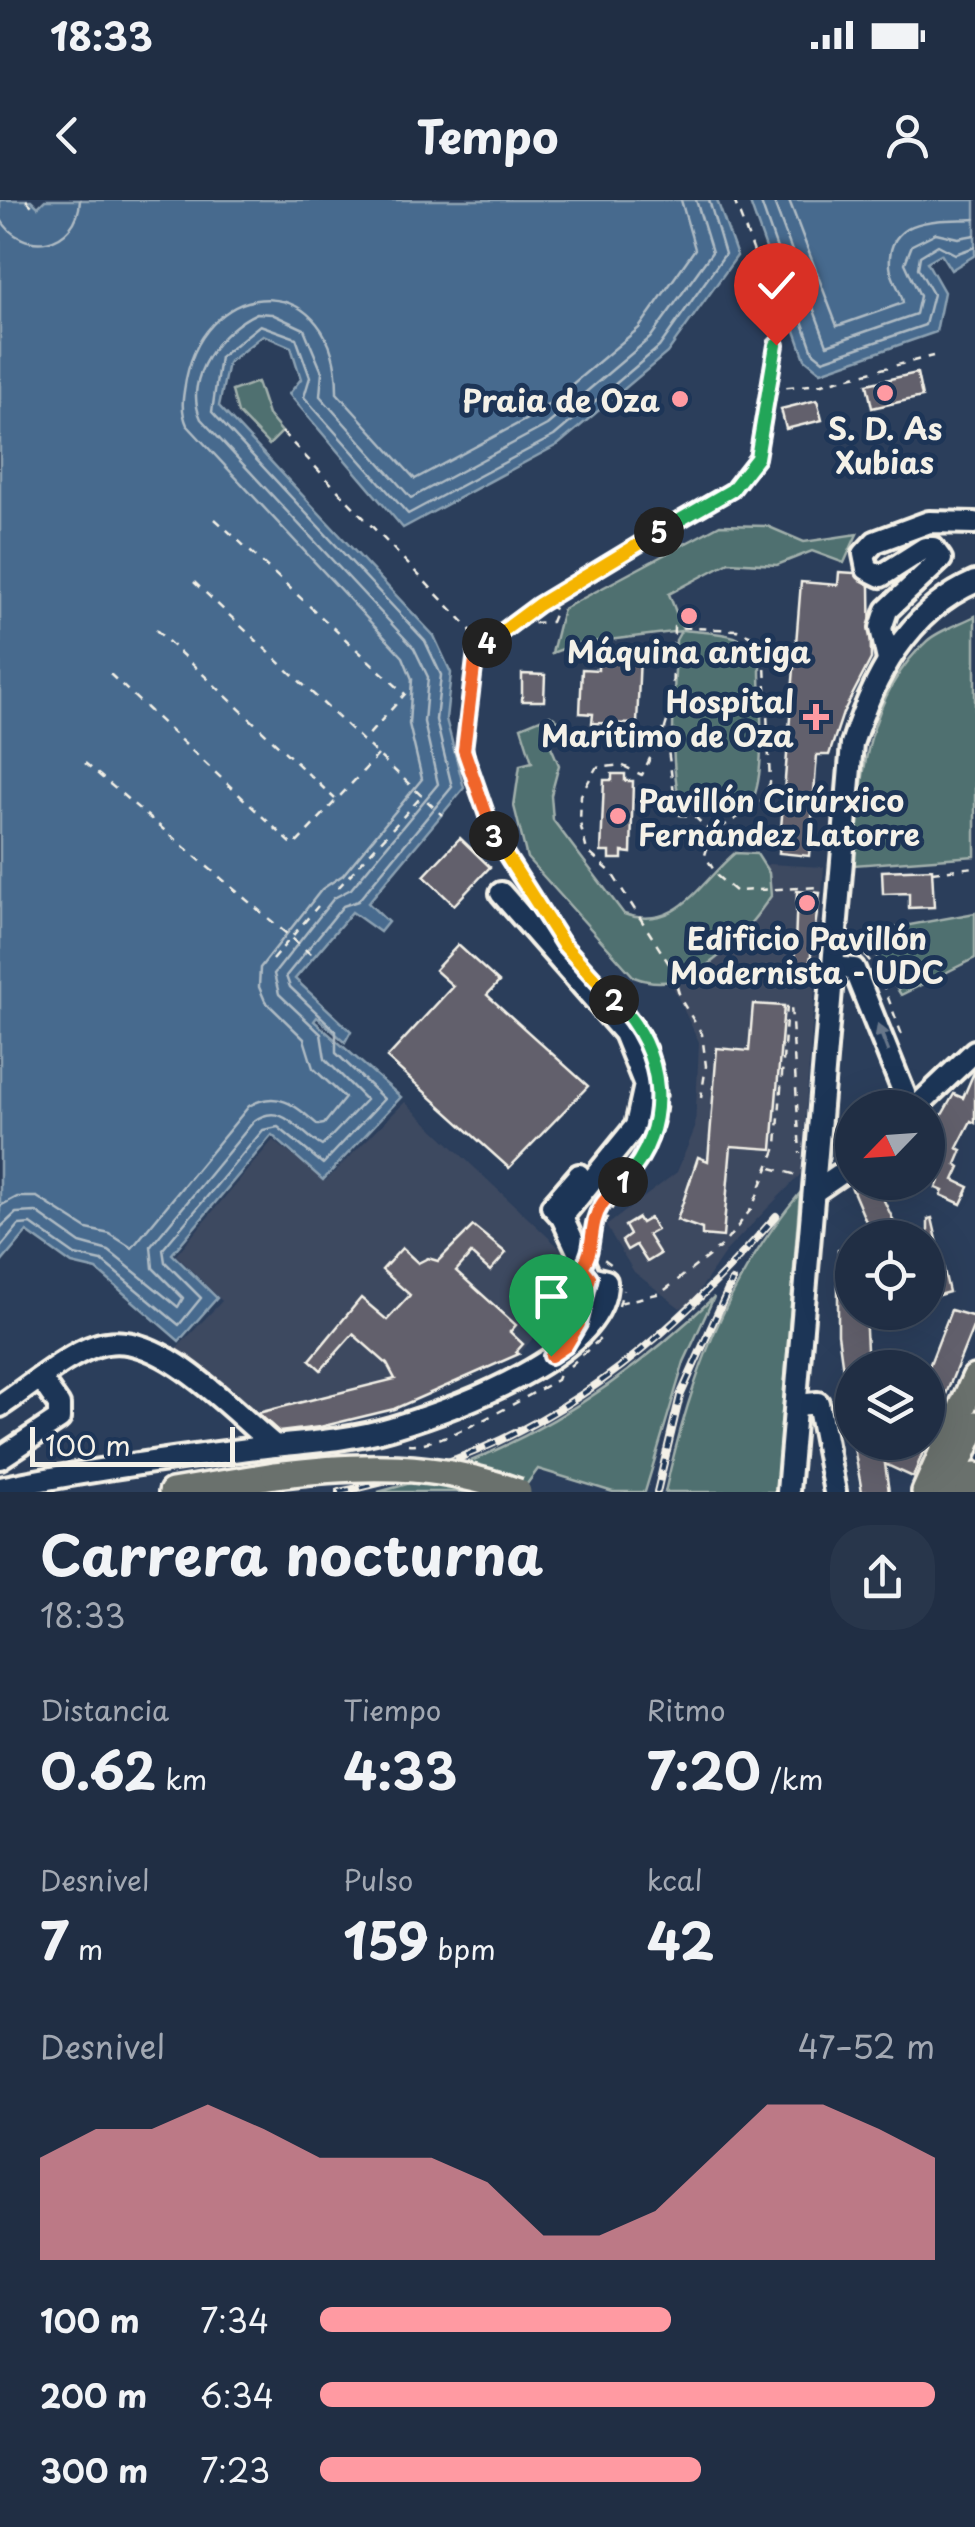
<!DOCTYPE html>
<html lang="es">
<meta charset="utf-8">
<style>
:root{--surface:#202e44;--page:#28364b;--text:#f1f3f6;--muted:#a2a8b2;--line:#3d4a5d;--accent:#ff9aa2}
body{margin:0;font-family:"Playpen Sans",sans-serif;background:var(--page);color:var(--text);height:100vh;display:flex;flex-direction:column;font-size:38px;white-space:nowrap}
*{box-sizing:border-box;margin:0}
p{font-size:32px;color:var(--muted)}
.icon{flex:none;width:55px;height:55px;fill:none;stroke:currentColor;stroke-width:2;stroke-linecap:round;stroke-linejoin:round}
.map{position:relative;height:1292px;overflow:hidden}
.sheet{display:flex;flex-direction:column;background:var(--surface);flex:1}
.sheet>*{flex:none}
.needle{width:65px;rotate:245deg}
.controls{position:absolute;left:835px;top:890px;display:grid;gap:20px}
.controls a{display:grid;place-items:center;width:110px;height:110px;border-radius:50%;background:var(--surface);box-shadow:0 10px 40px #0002,0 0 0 2px var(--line);font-size:50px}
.scale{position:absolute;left:30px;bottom:25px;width:205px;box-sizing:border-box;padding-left:10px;border:5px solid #f4f1e8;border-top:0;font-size:28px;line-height:35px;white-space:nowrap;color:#f4f1e8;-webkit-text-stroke:8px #1d3557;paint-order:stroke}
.pin{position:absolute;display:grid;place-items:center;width:85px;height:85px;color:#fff;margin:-102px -42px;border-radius:50% 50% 50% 0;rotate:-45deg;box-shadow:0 0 10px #0007}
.pin .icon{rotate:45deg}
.km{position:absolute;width:50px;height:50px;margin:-25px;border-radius:50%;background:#222;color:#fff;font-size:28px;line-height:50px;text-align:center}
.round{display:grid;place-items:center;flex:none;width:105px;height:105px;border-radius:40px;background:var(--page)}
.overview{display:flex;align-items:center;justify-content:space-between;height:170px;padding:0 40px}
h1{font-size:55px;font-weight:700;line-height:75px}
.metrics{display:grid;grid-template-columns:repeat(3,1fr);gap:15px;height:170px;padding:10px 40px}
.metrics div{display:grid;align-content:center}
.metrics b{font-size:50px;font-weight:700}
.metrics small{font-size:28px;font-weight:400}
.metrics p{font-size:28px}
.chart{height:280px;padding:20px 40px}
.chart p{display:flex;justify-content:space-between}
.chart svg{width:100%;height:180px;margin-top:10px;fill:var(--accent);opacity:.7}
ul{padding:0 40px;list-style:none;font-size:32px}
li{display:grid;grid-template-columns:160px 120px 1fr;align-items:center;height:75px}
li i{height:25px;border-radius:12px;background:var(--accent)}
.status{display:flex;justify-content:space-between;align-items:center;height:70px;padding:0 50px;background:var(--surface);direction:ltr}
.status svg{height:28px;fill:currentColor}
header{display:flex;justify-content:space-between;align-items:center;height:130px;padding:0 40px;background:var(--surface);font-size:45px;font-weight:700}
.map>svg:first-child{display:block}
.built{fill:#3c4860}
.green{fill:#4f7070;stroke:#a2b0ac;stroke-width:2.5}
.water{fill:#476b8e;stroke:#8ca1b2;stroke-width:2.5}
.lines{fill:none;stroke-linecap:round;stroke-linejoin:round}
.shore{stroke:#afbbc4;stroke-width:2.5}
.building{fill:#62616c;stroke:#f4f1e8;stroke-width:2.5}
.minor-casing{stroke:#f4f1e8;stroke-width:28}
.major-casing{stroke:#f4f1e8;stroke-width:32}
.path{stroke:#f4f1e8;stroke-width:2.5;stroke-dasharray:8 8;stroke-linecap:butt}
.minor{stroke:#1d3557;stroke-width:20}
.major{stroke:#6a716d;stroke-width:25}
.rail-casing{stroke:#f4f1e8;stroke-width:8}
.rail{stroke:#1d3557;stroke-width:4;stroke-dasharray:11;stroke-linecap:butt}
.major-bridge-casing{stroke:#f4f1e8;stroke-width:32;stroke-linecap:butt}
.major-bridge{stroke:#6a716d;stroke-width:25}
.oneway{fill:#68778a}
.split-1-casing{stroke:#fff;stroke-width:20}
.split-2-casing{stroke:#fff;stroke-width:20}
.split-3-casing{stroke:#fff;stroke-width:20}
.split-4-casing{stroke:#fff;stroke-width:20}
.split-5-casing{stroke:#fff;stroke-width:20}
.split-6-casing{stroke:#fff;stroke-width:20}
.split-1{stroke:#f0652b;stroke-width:12}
.split-2{stroke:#22a559;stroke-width:12}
.split-3{stroke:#f5b400;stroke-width:12}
.split-4{stroke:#f0652b;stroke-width:12}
.split-5{stroke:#f5b400;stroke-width:12}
.split-6{stroke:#22a559;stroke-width:12}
.poi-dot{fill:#ff9aa2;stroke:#1d3557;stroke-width:4}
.labels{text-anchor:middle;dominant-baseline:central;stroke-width:10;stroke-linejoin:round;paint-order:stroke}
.poi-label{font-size:30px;font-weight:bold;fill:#f4f1e8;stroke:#1d3557}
</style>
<div class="status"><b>18:33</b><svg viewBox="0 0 49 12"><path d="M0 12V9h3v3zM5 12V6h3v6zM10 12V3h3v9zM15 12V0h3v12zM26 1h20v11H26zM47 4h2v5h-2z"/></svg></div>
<header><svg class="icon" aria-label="back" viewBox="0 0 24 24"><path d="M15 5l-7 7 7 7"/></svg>Tempo<svg class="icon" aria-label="person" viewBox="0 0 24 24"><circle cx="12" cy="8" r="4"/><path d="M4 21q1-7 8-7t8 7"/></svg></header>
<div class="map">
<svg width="975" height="1292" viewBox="0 0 975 1292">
<rect width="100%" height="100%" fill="#2b3e5b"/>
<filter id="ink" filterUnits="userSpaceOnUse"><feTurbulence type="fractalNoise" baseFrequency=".01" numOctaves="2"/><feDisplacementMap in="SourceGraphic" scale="20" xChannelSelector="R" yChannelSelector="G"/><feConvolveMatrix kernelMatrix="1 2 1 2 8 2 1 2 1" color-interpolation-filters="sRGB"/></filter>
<g filter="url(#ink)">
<!-- built -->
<g class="built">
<path d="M769 664 824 667 801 974 727 1050 691 1103 680 1108 634 1072 606 1026 677 972 695 928 699 842 671 783 624 714 653 720Z"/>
<path d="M405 902 566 1054 560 1106 518 1156 396 1209 282 1236 242 1202 236 1204 176 1149 222 1101 176 1055 273 940 325 981Z"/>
</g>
<!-- green -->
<g class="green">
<path d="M257 182 268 215 282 232 269 245 238 213 232 191Z"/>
<path d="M720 325 767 326 804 342 857 334 844 363 812 351 777 365 729 362 669 394 683 430C714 434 743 429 760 459 759 490 768 585 749 605 734 622 701 614 682 611 667 555 675 498 676 440L681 431 576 444 552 453 563 409Z"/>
<path d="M975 416V656L854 665C860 588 864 497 927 441 939 430 960 424 975 416Z"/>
<path d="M550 515 562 524 546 535 559 565 551 595 553 620 624 714C678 732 699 683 735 653L757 654 769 673 771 696C742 738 690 800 634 777L527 658 514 606 520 565 532 562 521 527Z"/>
<path d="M975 713V758L901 795 877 757 882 730Z"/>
<path d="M800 993 776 1292H665C690 1180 725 1082 800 993Z"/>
<path d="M714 1097 684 1162 645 1292H613L538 1269 521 1292H378C508 1259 619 1189 714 1097Z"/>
</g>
<!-- water -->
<g class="water">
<path d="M0 0H31L38 7 45 0H717L737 56 667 153 559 244 403 328 289 194 301 179 291 147 263 135 228 163 219 206 434 436 451 473 446 519 464 588 368 703 388 722 380 732 352 712 295 779 351 831 345 842 317 817 314 821 401 897 323 980 272 935 172 1054 217 1098 179 1141 97 1070 72 1064 27 1032 0 1064Z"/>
<path d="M749 0H975V55L951 70 941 54 927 62 944 92 936 132 821 172 805 159Z"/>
</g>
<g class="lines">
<!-- shore -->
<g class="shore">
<path d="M760 0 813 152 823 160 925 125 933 94 918 68 920 56 938 45 955 54 975 47"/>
<path d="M773 0 827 145 916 114 920 96 905 63 912 45 936 33 958 38 975 35"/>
<path d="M789 0 837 126 903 103C902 90 891 80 890 66 886 14 944 21 975 19"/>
<path d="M0 18C22 58 78 47 80 0"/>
<path d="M0 1006 17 997H37L87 1029 110 1034 132 1048 249 906C278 889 296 906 318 925L324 924 345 898 313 868 304 839 265 801 259 787 260 768 322 689 343 675 422 579 409 524 412 479 403 457 187 225C180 209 183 196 186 179 208 71 338 70 337 193L415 279 538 213 639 128 695 49 681 0"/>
<path d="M0 1028 16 1013 36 1012 80 1043 109 1051 178 1107 183 1098 153 1068 151 1046 254 921C282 900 299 933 322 946L366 900 325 859 321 834 279 794 274 774 334 698 351 689 438 584 424 522 428 477 414 448 201 219C182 178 221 129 257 113L272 114 304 129 322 172 320 196 411 298 547 225 650 138 712 52 696 0"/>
<path d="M0 1048 19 1025 31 1024 75 1055 102 1061 179 1125 201 1098 165 1062 163 1049 263 930 278 927 323 964 384 899 336 853V831L290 787 286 776 343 706 358 701 452 587 436 520 441 475 425 441 212 212 220 157 260 125 296 138 310 177 304 197 408 314 554 236 659 147 725 54 709 0"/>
</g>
</g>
<!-- building -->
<g class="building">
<path d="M917 173 922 197 872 208 867 184Z"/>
<path d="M817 200 822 220 786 229 781 209Z"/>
<path d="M839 372 854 373 870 386 871 459 843 513 829 555H817L809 656 779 653 801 382 838 385Z"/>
<path d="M605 455 640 456 637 524 592 523 593 514 580 513 582 469 598 470V464H604Z"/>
<path d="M522 474 545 475 544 501H522Z"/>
<path d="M612 574H625V581H633L631 653 622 652V659H610V652H601L604 580H612Z"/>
<path d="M460 638 490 667 454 705 424 676Z"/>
<path d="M932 669 934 707 909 708V693L883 694 882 671Z"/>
<path d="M797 691 820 693 808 775 794 774Z"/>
<path d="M458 745 499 782 487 795 588 886 509 968 387 858 453 786 435 770Z"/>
<path d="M753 804 784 806 772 949 731 946 723 1037 702 1035V1029L677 1020 698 957 708 961 717 848 749 851Z"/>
<path d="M975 870V923L971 921 957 948 962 950 956 964 960 967 954 980 969 987 961 1004 941 995 943 991 936 988 942 974 931 969 937 955 928 951V932L931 934 954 894 963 898Z"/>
<path d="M875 982 902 1038H873L850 984Z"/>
<path d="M638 1018 641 1023 650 1018 657 1030 648 1035 660 1054 647 1062 636 1045 627 1050 622 1041 630 1035 625 1026Z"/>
<path d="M932 1018 949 1092 928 1098V1019Z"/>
<path d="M473 1026 506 1053 490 1071 471 1054 456 1071 516 1125 510 1132 523 1144 516 1152 519 1154 394 1209 320 1227 279 1232 258 1213 395 1179 387 1164 353 1134 321 1170 310 1160 361 1098 387 1120 410 1095 382 1070 402 1048 418 1063 428 1058 438 1061Z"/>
<path d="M852 1048V1112H865L868 1168H852V1192H846L838 1134V1050Z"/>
<path d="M951 1110 975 1117V1122L928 1239V1169Z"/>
<path d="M853 1242H927L913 1277 885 1264 889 1292H862Z"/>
</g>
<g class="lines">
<!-- minor casing -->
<g class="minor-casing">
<g id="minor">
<path d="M888 460 881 428 887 410 941 359 933 348H925L881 376 867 369 864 354 875 342 929 322 975 323"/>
<path d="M501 693 624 833 645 885 636 926 562 1017"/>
<path d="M833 767 854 769 910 908"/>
<path d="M915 908 975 851"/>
<path d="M579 975 552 1006 562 1017 590 1077"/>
<path d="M814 992 852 966"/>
<path d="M797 1205 818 1203 835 1292"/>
<path d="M0 1206C28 1188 75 1147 107 1143 164 1134 233 1212 275 1246"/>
<path d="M0 1258 59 1219V1205L41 1179"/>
<path d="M0 1288C79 1272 161 1260 241 1250 291 1243 343 1242 391 1228 451 1210 608 1155 606 1081L590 1077 585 1084 586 1104 567 1146"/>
<path d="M788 1292 852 544C873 478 908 411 975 382"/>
</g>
</g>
<!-- major casing -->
<g class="major-casing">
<g id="major">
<path d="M172 1292 275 1275"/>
<path d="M925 1292 975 1178"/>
<path d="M946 1292 975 1224"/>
<path d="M968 1292 975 1276"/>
</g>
</g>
<!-- path -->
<g class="path">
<path d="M26 0 32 6"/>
<path d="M734 0C754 54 791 130 768 187"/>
<path d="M282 232 470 429C480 470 459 510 465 551 472 608 507 658 536 705"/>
<path d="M215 319 405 494 364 540"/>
<path d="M194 382 442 615"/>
<path d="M522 422 546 404 556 410 551 422C513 423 506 431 486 463 436 547 523 682 576 747 613 793 653 811 665 875 682 963 601 984 597 1054L612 1065"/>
<path d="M156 430 335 599"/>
<path d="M475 451 538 405 732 289 757 258 768 189 822 184 933 156"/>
<path d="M110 474 294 646 378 555"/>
<path d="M664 529 642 575 621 565 596 568 581 595 580 623 587 651 611 672 671 767 681 800 702 834 706 866 701 898"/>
<path d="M85 563 314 757"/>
<path d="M712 633 694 616 677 615 665 528 672 505 674 427 737 430 764 441 770 583 760 604 712 633 705 655 717 676 735 691 821 687"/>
<path d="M932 672 975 667"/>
<path d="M338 688 421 597"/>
<path d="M865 755 878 771 902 835"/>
<path d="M272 760 318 706"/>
<path d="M655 923 658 907"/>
<path d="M771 968 797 975"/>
<path d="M591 1039C594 996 639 975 651 935"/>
<path d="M619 1103 661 1093 723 1045 752 1008 777 945 787 805H791L800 953"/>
<path d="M619 1106 623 1090"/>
<path d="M570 1166 600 1139"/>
<path d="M408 1244C442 1248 523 1198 557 1180L560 1172"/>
</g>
<!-- minor -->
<use href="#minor" class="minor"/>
<!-- major -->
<use href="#major" class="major"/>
<!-- rail casing -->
<g class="rail-casing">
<g id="rail">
<path d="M339 1292C528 1256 653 1159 776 1016"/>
<path d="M657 1292 680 1196 732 1081"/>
</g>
</g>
<!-- rail -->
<use href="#rail" class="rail"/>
<!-- major-bridge casing -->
<g class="major-bridge-casing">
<path id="major-bridge" d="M275 1275C359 1264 437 1262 518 1292"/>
</g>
<!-- major-bridge -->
<use href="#major-bridge" class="major-bridge"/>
</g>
<!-- one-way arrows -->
<defs><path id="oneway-solid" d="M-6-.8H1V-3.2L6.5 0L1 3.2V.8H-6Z" transform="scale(2.5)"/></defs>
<use class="oneway" href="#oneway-solid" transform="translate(883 838) rotate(-111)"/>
</g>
<g class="lines" filter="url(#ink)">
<!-- split-1 casing -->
<g class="split-1-casing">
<path id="split-1" d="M551 1156 566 1146 579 1124 590 1077 582 1067C596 1049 588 1026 601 1006 606 997 616 989 623 982"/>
</g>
<!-- split-2 casing -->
<g class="split-2-casing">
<path id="split-2" d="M614 800C666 850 674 928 623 982"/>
</g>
<!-- split-3 casing -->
<g class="split-3-casing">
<path id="split-3" d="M494 636 563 744 614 800"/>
</g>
<!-- split-4 casing -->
<g class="split-4-casing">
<path id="split-4" d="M487 443 476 451 464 550 494 636"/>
</g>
<!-- split-5 casing -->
<g class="split-5-casing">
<path id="split-5" d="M487 443 538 405 659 332"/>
</g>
<!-- split-6 casing -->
<g class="split-6-casing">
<path id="split-6" d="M659 332 732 290 757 258 776 145"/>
</g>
<!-- split-1 -->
<use href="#split-1" class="split-1"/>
<!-- split-2 -->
<use href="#split-2" class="split-2"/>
<!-- split-3 -->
<use href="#split-3" class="split-3"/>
<!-- split-4 -->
<use href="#split-4" class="split-4"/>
<!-- split-5 -->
<use href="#split-5" class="split-5"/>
<!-- split-6 -->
<use href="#split-6" class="split-6"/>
</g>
<!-- markers -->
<g class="poi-dot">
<circle cx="885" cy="193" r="10"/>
<circle cx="680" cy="199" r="10"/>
<circle cx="689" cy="416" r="10"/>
<path d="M811 502h10v10h10v10h-10v10h-10v-10h-10v-10h10z"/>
<circle cx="618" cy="616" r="10"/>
<circle cx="807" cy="703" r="10"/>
</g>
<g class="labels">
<!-- poi labels -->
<g class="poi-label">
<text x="660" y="199" text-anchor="end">Praia de Oza</text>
<text x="885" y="227">S. D. As<tspan x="885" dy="34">Xubias</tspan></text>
<text x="689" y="450">Máquina antiga</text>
<text x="794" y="500" text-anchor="end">Hospital<tspan x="794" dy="34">Marítimo de Oza</tspan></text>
<text x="638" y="599" text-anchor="start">Pavillón Cirúrxico<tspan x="638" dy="34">Fernández Latorre</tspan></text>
<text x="807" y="737">Edificio Pavillón<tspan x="807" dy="34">Modernista - UDC</tspan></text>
</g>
</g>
</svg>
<div class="controls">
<a><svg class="needle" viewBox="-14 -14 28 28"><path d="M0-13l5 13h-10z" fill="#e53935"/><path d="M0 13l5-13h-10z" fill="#a2a8b2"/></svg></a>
<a><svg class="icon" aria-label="locate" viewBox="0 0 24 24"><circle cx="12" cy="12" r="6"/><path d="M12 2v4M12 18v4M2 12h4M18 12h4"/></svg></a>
<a><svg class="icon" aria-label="layers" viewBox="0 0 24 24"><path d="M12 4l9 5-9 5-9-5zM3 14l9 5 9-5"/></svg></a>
</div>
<div class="scale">100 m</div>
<div class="pin" style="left:551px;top:1156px;background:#1e9e55"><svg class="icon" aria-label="arrive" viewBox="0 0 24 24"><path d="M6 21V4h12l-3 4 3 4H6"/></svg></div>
<div class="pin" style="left:776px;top:145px;background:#d93025"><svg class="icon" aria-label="check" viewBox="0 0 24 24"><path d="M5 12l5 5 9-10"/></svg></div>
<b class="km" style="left:623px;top:982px">1</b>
<b class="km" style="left:614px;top:800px">2</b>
<b class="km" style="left:494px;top:636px">3</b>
<b class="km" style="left:487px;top:443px">4</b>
<b class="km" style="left:659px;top:332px">5</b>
</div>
<section class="sheet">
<div class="overview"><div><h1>Carrera nocturna</h1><p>18:33</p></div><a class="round"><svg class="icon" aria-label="share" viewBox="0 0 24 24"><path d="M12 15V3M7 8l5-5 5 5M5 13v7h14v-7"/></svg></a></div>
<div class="metrics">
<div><p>Distancia</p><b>0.62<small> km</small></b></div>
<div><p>Tiempo</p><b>4:33</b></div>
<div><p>Ritmo</p><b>7:20<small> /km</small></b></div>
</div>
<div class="metrics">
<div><p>Desnivel</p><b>7<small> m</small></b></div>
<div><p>Pulso</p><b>159<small> bpm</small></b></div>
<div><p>kcal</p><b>42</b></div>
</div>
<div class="chart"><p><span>Desnivel</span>47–52 m</p>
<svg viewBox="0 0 160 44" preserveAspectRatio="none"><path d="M0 44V19L10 12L20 12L30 6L40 12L50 19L60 19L70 19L80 25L90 38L100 38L110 32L120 19L130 6L140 6L150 12L160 19V44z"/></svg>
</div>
<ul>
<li><b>100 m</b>7:34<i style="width:57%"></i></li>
<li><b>200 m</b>6:34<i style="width:100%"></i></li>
<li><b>300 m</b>7:23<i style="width:62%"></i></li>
</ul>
</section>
